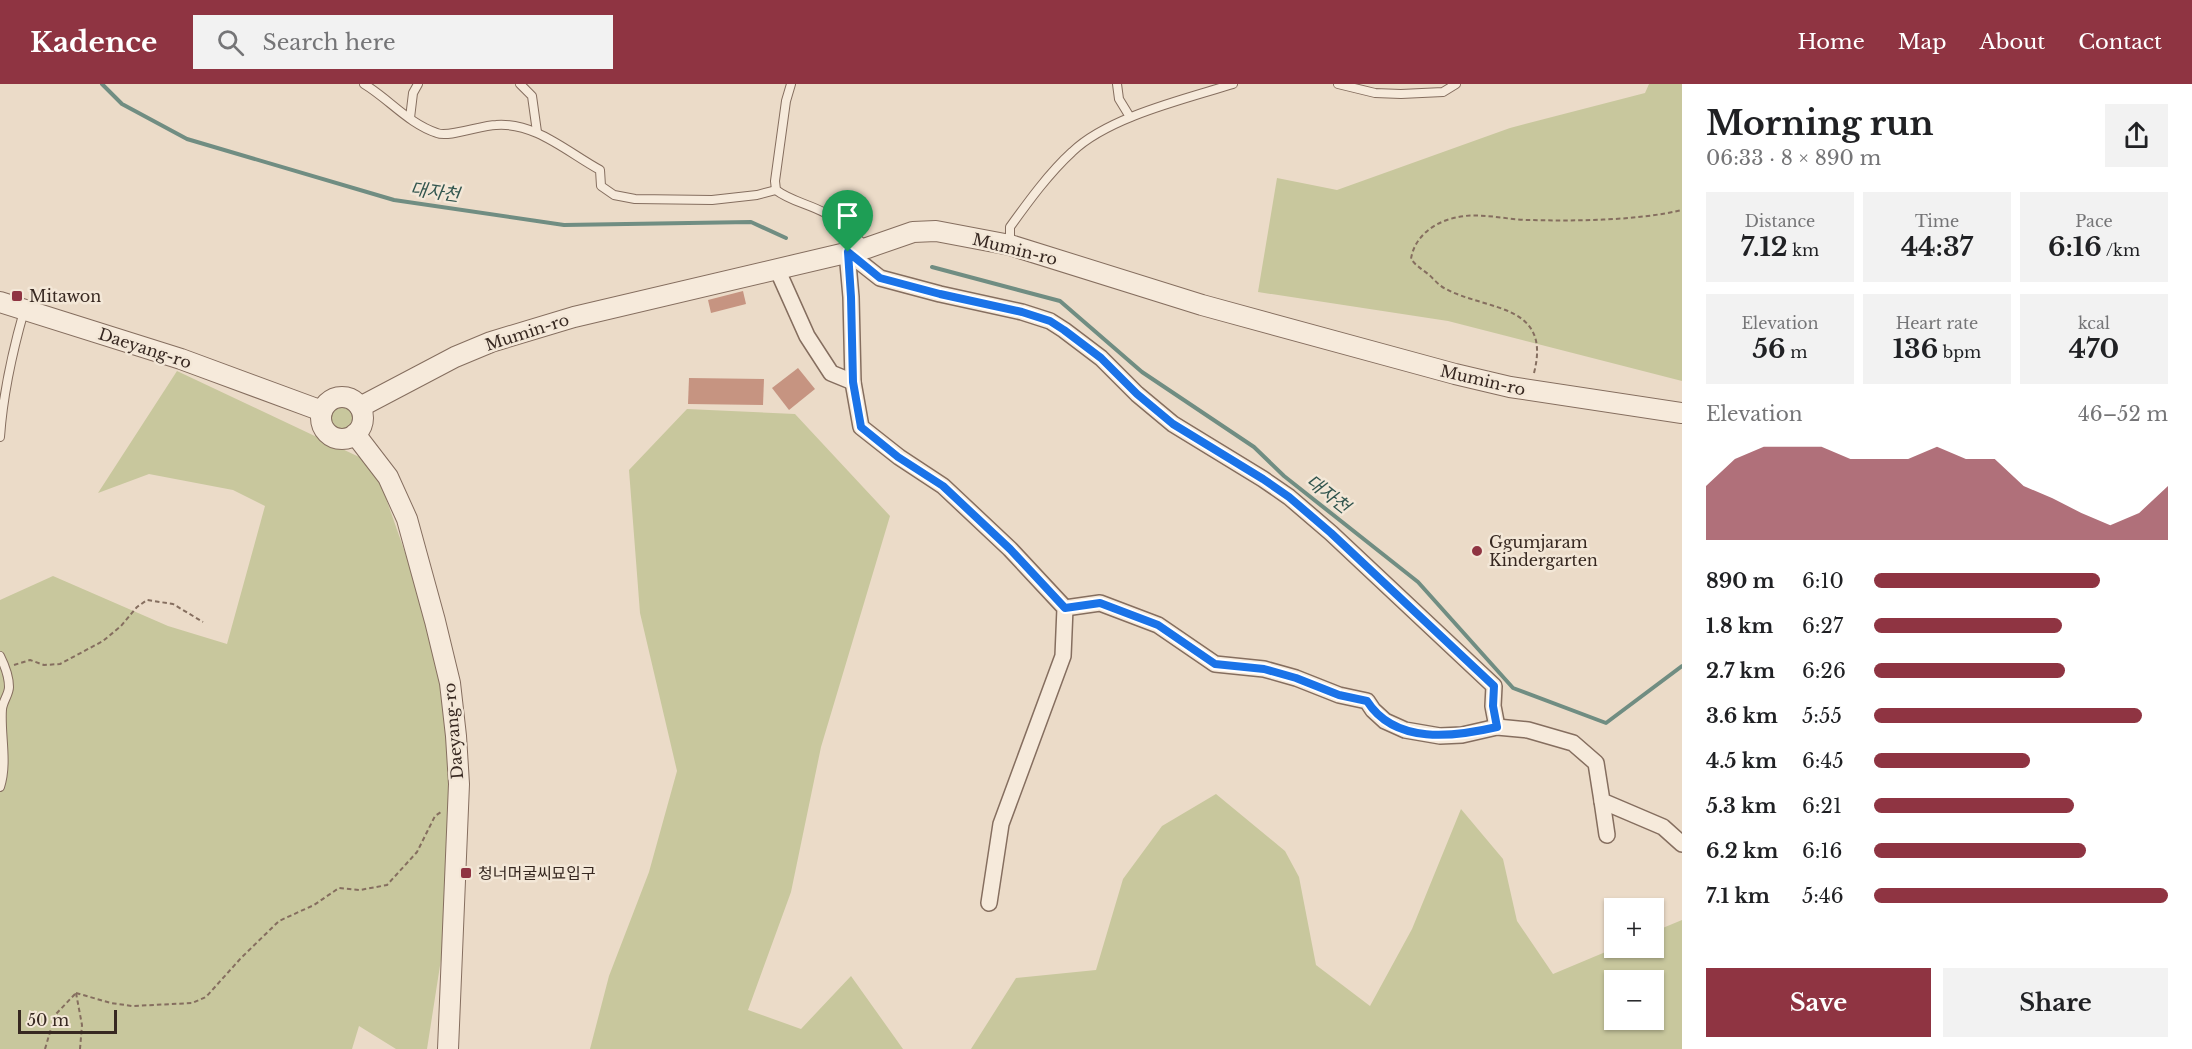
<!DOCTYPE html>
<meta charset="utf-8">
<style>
:root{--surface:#fff;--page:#f2f2f2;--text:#202124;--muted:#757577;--accent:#8f3442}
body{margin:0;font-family:"Libre Baskerville","Noto Sans KR",serif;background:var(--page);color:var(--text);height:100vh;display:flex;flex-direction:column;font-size:22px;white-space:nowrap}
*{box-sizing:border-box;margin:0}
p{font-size:20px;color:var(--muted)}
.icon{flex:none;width:33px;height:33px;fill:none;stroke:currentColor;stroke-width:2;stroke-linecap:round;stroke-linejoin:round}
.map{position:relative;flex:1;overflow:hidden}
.drawer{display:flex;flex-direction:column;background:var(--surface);width:510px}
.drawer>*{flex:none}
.buttons{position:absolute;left:1604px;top:814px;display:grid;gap:12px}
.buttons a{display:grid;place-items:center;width:60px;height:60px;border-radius:0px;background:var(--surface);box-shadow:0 2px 4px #0004;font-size:30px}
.scale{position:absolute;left:18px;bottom:15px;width:99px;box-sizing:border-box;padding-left:6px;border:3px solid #372821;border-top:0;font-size:16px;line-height:21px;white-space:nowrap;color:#372821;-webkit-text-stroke:4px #f3e7d7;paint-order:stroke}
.pin{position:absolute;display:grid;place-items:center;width:51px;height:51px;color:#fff;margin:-62px -26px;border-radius:50% 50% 50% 0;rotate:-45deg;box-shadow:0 0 6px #0007}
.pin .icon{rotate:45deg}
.round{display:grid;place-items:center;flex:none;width:63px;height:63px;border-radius:0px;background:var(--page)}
.head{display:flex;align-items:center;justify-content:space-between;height:102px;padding:0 24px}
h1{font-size:33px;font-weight:700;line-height:45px}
.metrics{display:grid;grid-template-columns:repeat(3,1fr);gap:9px;height:102px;padding:6px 24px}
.metrics div{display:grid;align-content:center;border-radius:0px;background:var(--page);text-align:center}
.metrics b{font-size:26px;font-weight:700}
.metrics small{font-size:16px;font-weight:400}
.metrics p{font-size:16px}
.chart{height:168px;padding:12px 24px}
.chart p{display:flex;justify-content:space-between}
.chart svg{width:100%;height:108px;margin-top:6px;fill:var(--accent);opacity:.7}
.button{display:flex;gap:12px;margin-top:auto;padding:12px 24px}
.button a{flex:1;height:69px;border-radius:0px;background:var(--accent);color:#fff;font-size:24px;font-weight:700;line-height:69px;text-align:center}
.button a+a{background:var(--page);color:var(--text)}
ul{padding:0 24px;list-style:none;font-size:20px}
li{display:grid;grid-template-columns:96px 72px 1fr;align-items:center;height:45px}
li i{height:15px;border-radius:8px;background:var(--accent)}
header{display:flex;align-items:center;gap:36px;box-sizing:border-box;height:84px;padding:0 30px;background:var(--accent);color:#fff}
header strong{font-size:28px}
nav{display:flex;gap:33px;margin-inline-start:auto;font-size:21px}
.search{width:420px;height:54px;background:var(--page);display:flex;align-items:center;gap:15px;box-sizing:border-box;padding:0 21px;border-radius:0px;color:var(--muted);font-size:22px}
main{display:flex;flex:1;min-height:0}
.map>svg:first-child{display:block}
.green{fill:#c8c79d;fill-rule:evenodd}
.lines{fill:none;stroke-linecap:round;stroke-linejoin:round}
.stream{stroke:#708d82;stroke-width:4}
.building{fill:#c69481}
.service-casing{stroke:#856e5f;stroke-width:10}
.minor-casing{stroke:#856e5f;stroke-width:18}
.tertiary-casing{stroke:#856e5f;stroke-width:22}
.path{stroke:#856e5f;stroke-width:2;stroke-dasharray:4.5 3;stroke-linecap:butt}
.service{stroke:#f6eadb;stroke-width:8}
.minor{stroke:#f6eadb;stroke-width:15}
.tertiary{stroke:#f6eadb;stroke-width:20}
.route-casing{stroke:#fff;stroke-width:12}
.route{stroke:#1a73e8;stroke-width:8}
.poi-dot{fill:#8f3442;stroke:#f3e7d7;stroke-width:2}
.labels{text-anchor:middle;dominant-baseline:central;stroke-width:5;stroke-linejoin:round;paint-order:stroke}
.street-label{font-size:16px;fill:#372821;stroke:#f3e7d7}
.poi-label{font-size:16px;fill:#372821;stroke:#f3e7d7;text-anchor:start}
.water-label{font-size:18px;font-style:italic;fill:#31554e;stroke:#f3e7d7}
</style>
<header>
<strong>Kadence</strong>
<div class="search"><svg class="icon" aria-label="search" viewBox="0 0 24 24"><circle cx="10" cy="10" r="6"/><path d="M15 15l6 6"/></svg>Search here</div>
<nav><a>Home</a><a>Map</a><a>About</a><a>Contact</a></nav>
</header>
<main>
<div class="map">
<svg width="1682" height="965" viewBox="0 0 1682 965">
<rect width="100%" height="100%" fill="#ebdbc8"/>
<!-- green -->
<g class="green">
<path d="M1649 0H1682V297L1448 237 1258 208 1277 94 1337 106 1510 44 1645 9Z"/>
<path d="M177 287 374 380 415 497 456 599 444 856 427 965H396L359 942 352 965H0V516L53 492 168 542 227 560 265 422 233 406 149 390 98 409Z"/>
<circle cx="342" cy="334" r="12"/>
<path d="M687 325 795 330 890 432 821 663 791 808 748 926 801 945 851 892 903 965H590L609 892 649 788 677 687 640 529 629 386Z"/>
<path d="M1216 710 1285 767 1299 793 1316 881 1370 922 1412 845 1461 725 1503 775 1517 837 1553 890 1615 864H1653V848L1682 836V965H971L1016 894 1096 886 1123 795 1162 742ZM1614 897H1653V936H1614Z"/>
</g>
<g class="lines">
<!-- stream -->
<g class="stream">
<path d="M102 0 122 20 187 55 394 116 564 141 751 138 786 154"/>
<path d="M932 183 1060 217 1142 288 1254 363 1284 392 1418 498 1513 604 1606 639 1682 582"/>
</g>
</g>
<!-- building -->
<g class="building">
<path d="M743 207 746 220 711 229 708 216Z"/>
<path d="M798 284 815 305 789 326 772 304Z"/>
<path d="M689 294 764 295 763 321 688 320Z"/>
</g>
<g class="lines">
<!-- service casing -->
<g class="service-casing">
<g id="service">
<path d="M364 0C389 15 409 40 437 49 448 54 482 41 496 41 535 38 567 68 600 86L601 102 614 111 635 115 712 116 757 111 776 106"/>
<path d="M520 0 532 12 537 48"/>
<path d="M791 0 786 17 775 97 776 106C790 117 809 120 825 129 840 137 853 150 866 163"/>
<path d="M1117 0 1119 15 1130 33"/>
<path d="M1338 0 1375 9 1401 10 1443 8 1456 0"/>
<path d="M410 34 413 9 418 0"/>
<path d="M1010 159V143C1028 118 1049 89 1072 68 1108 33 1185 15 1233 0"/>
<path d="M0 353C3 310 12 269 24 227"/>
<path d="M0 572C5 582 9 592 9 603 9 610 3 617 2 625 0 650 8 678 0 703"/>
</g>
</g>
<!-- minor casing -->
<g class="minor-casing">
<g id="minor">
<path d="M847 168 880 194 940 210 1022 228 1050 237 1064 246 1101 274 1137 310 1173 340 1263 395 1289 413 1331 449 1494 602 1493 622 1497 643"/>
<path d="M847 168 851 213 853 298 861 343 899 373 943 402 1010 465 1065 524 1063 572 1001 740 989 819"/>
<path d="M777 185 807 252 831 289 853 298"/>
<path d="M1065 524 1100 519 1158 541 1215 580 1264 585 1296 594 1339 611 1367 617 1373 626 1385 637 1405 646 1440 652 1462 651 1497 643 1528 646 1573 659 1596 679 1602 717 1663 743 1682 760"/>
<path d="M1602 717 1607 751"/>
</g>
</g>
<!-- tertiary casing -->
<g class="tertiary-casing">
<g id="tertiary">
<path d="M0 218 181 275 322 327"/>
<circle cx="342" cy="334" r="21"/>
<path d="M360 323 455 273 491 258 574 233 867 164 913 148 936 147 1010 161 1202 221 1455 290 1510 303 1682 329"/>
<path d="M355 350 388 393 407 435 435 537 450 599 456 652 459 700 448 965"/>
</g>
</g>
<!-- path -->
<g class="path">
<path d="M1534 289C1552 219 1487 227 1446 205 1439 202 1434 195 1428 190 1422 185 1416 182 1411 175 1414 155 1430 141 1450 135 1476 127 1500 135 1527 136 1575 137 1635 137 1682 126"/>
<path d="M14 581 30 576 44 581 60 580 103 557 121 542 137 523 147 516 173 520 203 538"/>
<path d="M76 909 111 919 132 922 192 919 206 913 241 874 279 837 314 821 339 804 360 806 387 801 417 768 435 732 441 728"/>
<path d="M76 909 82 941 80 965"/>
<path d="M45 965 55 931 76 909"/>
</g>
<!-- service -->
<use href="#service" class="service"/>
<!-- minor -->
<use href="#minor" class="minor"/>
<!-- tertiary -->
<use href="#tertiary" class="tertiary"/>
</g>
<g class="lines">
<!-- route casing -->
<g class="route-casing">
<path id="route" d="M848 168 880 194 940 210 1022 228 1050 237 1064 246 1101 274 1137 310 1173 340 1263 395 1289 413 1331 449 1494 602 1493 622 1497 643C1454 653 1395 661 1367 617L1339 611 1296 594 1264 585 1215 580 1158 541 1100 519 1065 524 1010 465 943 402 898 373 861 343 853 298 851 213Z"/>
</g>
<!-- route -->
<use href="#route" class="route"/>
</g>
<!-- markers -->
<g class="poi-dot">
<rect x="11" y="206" width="12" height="12" rx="3"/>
<circle cx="1477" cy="467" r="6"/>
<rect x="460" y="783" width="12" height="12" rx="3"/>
</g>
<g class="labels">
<!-- street labels -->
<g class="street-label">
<text transform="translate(1015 165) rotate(14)">Mumin-ro</text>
<text transform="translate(527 248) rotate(-18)">Mumin-ro</text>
<text transform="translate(145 264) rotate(18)">Daeyang-ro</text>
<text transform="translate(1483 296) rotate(13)">Mumin-ro</text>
<text transform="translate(453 647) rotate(-95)">Daeyang-ro</text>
</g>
<!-- poi labels -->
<g class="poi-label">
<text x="29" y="212">Mitawon</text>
<text x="1489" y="458">Ggumjaram<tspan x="1489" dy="18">Kindergarten</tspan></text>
<text x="478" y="789">청너머굴씨묘입구</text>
</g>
<!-- water labels -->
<g class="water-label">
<text transform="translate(435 108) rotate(8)">대자천</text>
<text transform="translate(1328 410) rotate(38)">대자천</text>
</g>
</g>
</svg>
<div class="buttons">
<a>+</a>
<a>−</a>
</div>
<div class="scale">50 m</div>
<div class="pin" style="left:848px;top:168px;background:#1e9e55"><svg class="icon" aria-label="arrive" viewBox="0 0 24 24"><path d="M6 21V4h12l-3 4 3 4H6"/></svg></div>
</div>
<section class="drawer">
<div class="head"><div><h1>Morning run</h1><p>06:33 · 8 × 890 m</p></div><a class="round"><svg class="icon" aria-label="share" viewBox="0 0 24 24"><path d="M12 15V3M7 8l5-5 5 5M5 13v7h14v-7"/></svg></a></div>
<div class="metrics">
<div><p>Distance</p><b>7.12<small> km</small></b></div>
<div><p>Time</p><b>44:37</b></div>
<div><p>Pace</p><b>6:16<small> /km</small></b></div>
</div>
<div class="metrics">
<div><p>Elevation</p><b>56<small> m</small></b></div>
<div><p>Heart rate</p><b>136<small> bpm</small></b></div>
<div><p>kcal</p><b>470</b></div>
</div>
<div class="chart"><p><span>Elevation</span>46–52 m</p>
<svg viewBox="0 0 160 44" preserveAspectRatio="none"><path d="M0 44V22L10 11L20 6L30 6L40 6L50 11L60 11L70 11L80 6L90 11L100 11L110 22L120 27L130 33L140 38L150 33L160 22V44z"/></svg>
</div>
<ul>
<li><b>890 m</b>6:10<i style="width:77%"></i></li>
<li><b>1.8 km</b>6:27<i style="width:64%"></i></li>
<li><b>2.7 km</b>6:26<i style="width:65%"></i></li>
<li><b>3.6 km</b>5:55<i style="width:91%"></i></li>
<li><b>4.5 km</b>6:45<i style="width:53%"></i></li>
<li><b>5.3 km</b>6:21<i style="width:68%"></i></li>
<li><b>6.2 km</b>6:16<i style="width:72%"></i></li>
<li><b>7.1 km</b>5:46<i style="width:100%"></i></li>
</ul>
<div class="button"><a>Save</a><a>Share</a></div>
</section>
</main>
